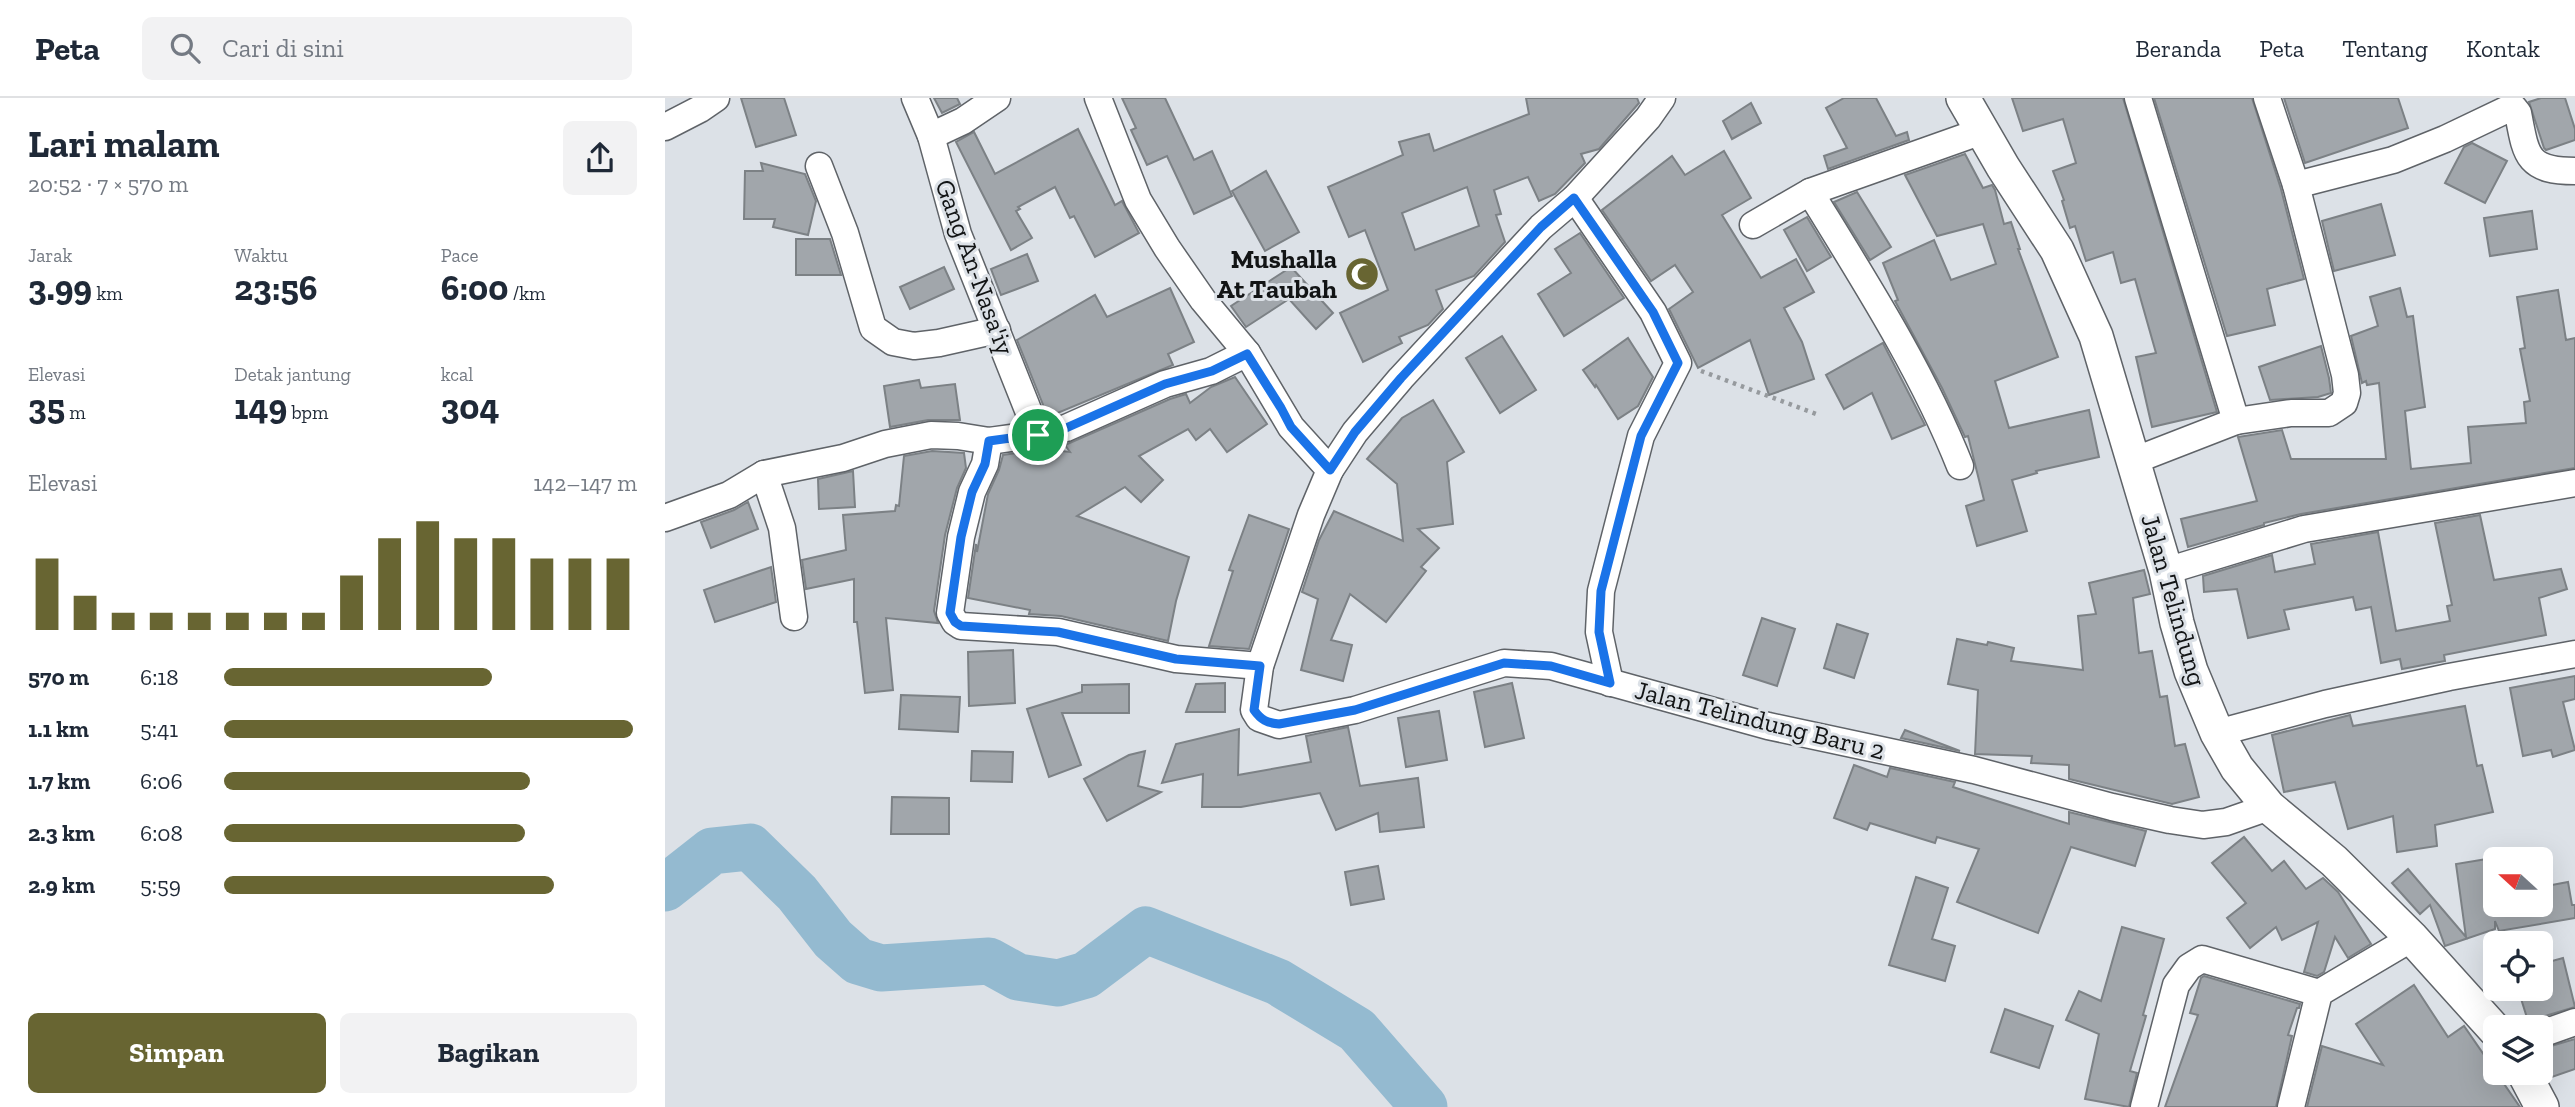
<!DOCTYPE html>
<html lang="id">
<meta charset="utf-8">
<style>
:root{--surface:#fff;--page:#f2f2f3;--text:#1f2937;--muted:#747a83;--line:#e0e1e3;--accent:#686532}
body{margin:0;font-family:"Zilla Slab",serif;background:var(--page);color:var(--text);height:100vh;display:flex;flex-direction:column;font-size:26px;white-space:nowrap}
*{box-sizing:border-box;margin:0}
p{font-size:23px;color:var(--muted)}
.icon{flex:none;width:38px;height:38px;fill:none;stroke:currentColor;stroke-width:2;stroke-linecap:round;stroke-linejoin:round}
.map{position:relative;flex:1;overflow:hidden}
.sheet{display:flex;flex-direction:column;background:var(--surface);width:665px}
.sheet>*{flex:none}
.needle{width:46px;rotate:291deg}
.controls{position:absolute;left:1818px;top:749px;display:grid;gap:14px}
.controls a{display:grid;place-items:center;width:70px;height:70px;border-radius:10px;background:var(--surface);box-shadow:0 7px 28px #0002;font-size:35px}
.pin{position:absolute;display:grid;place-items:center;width:60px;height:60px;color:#fff;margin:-30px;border:4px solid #fff;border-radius:50%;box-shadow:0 2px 7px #0007}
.round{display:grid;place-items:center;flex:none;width:74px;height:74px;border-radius:10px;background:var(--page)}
.head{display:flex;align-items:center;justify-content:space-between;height:119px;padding:0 28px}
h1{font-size:38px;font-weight:700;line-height:52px}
.stats{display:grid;grid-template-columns:repeat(3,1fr);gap:10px;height:119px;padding:7px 28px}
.stats div{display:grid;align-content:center}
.stats b{font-size:35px;font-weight:700}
.stats small{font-size:19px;font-weight:400}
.stats p{font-size:19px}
.chart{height:196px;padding:14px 28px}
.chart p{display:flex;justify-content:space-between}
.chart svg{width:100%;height:126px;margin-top:7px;stroke:var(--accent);stroke-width:6}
.cta{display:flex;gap:14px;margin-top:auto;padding:14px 28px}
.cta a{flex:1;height:80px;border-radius:10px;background:var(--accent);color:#fff;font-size:28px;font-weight:700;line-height:80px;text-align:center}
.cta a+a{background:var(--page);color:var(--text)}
ul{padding:0 28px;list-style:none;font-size:23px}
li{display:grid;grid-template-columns:112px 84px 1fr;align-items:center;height:52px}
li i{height:18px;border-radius:9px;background:var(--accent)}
header{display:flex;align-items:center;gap:42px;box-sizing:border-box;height:98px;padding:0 35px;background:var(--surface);border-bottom:2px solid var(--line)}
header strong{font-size:33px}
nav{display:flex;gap:38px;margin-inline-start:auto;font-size:24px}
.search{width:490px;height:63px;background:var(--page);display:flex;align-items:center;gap:18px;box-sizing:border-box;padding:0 24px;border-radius:10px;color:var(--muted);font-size:26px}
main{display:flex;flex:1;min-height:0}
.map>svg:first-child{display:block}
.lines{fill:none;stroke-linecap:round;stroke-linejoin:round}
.river{stroke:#94bad0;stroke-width:47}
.building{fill:#a1a6ab;stroke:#7c8185;stroke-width:2;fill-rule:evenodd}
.minor-casing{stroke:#5f6368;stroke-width:29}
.major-casing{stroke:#5f6368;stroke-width:36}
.path{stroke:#969a9e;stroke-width:4.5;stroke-dasharray:3.5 5;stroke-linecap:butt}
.minor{stroke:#fff;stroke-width:26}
.major{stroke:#fff;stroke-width:33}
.route-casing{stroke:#fff;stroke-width:14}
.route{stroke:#1a73e8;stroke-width:9}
.labels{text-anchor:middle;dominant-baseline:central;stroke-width:6;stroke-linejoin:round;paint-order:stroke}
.poi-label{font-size:26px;font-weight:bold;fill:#121415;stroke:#dce1e7;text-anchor:end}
.street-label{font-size:26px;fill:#121415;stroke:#dce1e7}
</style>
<header>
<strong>Peta</strong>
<div class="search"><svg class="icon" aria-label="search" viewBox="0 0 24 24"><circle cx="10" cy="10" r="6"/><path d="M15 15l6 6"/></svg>Cari di sini</div>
<nav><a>Beranda</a><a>Peta</a><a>Tentang</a><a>Kontak</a></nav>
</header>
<main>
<section class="sheet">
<div class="head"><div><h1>Lari malam</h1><p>20:52 · 7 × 570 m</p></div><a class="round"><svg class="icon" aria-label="share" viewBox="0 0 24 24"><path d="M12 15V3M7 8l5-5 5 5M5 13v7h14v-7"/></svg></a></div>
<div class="stats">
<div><p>Jarak</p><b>3.99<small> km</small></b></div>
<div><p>Waktu</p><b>23:56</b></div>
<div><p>Pace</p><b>6:00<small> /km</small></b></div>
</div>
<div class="stats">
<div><p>Elevasi</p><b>35<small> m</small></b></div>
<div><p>Detak jantung</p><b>149<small> bpm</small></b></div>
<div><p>kcal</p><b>304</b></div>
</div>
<div class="chart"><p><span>Elevasi</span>142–147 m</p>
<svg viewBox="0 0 160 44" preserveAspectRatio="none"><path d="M5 44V19M15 44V32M25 44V38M35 44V38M45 44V38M55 44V38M65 44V38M75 44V38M85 44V25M95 44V12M105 44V6M115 44V12M125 44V12M135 44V19M145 44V19M155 44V19"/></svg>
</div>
<ul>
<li><b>570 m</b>6:18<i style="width:65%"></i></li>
<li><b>1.1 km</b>5:41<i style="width:99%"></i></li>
<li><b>1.7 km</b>6:06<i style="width:74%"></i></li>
<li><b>2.3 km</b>6:08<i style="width:73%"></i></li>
<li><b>2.9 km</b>5:59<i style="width:80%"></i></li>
</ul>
<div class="cta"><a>Simpan</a><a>Bagikan</a></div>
</section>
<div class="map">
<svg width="1910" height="1009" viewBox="0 0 1910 1009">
<rect width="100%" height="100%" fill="#dce1e7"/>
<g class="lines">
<!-- river -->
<path class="river" d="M0 790 47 753 85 749 132 795 168 841 193 863 216 870 324 863 353 879 393 885 421 877 481 832 613 884 692 932 759 1009"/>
</g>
<!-- building -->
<g class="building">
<path d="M76 0H119L131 37 91 49Z"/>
<path d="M269 0H292L295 6 277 15Z"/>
<path d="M457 0H500L529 62 547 53 567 98 529 116 502 58 482 67 466 32 471 30Z"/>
<path d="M861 0H972L974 5 934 51 916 56 920 65 890 96 874 103 863 79 829 92 836 116 831 117 840 144 809 178 771 192 778 211 763 227 734 239 737 245 698 264 675 215 723 192 700 132 684 139 663 89 738 57 734 44 764 36 769 53 864 16ZM802 89 814 128 750 152 737 115Z"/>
<path d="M1179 0H1211L1231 38 1242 34 1244 42 1163 71 1159 58 1182 50 1161 10Z"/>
<path d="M1347 0H1458L1552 314 1487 329 1471 259 1491 255 1470 181 1456 185 1448 154 1421 163 1410 128 1405 130 1397 103 1399 102 1388 73 1411 65 1398 21 1358 33Z"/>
<path d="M1489 0H1587L1616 91 1639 181 1602 191 1610 227 1562 238Z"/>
<path d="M1619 0H1733L1743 30 1640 65Z"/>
<path d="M1876 0H1900L1910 31V42L1881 52 1879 50 1864 4Z"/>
<path d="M1086 5 1096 25 1067 41 1058 23Z"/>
<path d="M413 31 450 107 457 103 474 135 430 159 409 118 405 120 390 89 353 109 355 111 351 113 367 140 346 152 291 44 309 34 330 76Z"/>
<path d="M1807 45 1842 63 1820 105 1780 85 1799 49Z"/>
<path d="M1059 53 1086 100 1057 117 1096 180 1131 161 1149 194 1119 210 1137 244 1149 281 1104 297 1085 242 1033 270 1004 211 1028 194 1010 167 986 183 937 112 1007 58 1020 77Z"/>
<path d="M1300 56 1318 90 1327 87 1330 92 1339 126 1346 124 1355 151H1353L1393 259 1330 283 1344 330 1424 312 1434 359 1371 373 1372 375 1347 382 1362 433 1312 448 1301 408 1319 402 1303 338 1300 339 1277 290 1230 203 1233 202 1218 165 1269 142 1286 182 1331 166 1318 126 1272 138 1240 77Z"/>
<path d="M96 65 140 76 151 103 143 137 108 129 110 121H79L80 73H98Z"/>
<path d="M601 73 634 134 600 153 567 93Z"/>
<path d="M1192 94 1226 149 1205 162 1169 104Z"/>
<path d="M1716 106 1730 157 1669 173 1657 123Z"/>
<path d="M1867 113 1872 151 1825 158 1819 120Z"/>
<path d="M1142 119 1166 159 1142 173 1119 132Z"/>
<path d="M915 135 959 200 899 238 873 196 906 175 890 151Z"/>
<path d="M131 141H165L176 177H131Z"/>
<path d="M362 156 373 183 336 197 326 171Z"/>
<path d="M279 169 289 191 245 211 235 189Z"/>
<path d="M626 169 668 215 651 231 624 201 581 229 566 208Z"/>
<path d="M505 190 529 244 503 256 508 267 383 319 352 242 430 197 442 219Z"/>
<path d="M1735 190 1742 219 1748 218 1760 309 1740 313 1746 371 1806 365 1803 329 1861 325 1859 304 1865 303 1855 251 1860 250 1852 199 1893 192 1901 242 1910 240V370L1636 416 1599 425V427L1523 449 1516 421 1592 403 1573 339 1617 332 1626 361H1721L1714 285 1702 287 1701 283 1697 285 1686 238 1713 228 1705 199Z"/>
<path d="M837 238 871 292 835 315 801 260Z"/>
<path d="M963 240 988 279 973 308 953 321 931 287 930 289 918 272Z"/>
<path d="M1218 245 1260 327 1227 341 1207 295 1179 311 1161 277Z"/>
<path d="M1656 248 1664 280 1666 295 1653 299 1605 302 1594 269Z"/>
<path d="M570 279 602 326 562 354 545 331 531 342 523 331 474 358 498 382 476 404 460 389 412 418 524 459 511 503 503 543 396 518 364 516 365 512 303 500 311 446 312 454 323 396 334 372 338 357 379 351 405 354 400 347 505 301 521 296 525 305 546 289Z"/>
<path d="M254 282 256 290 290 286 295 322H263L225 329 219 288Z"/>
<path d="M768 302 799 354 782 364 788 426 753 431 774 450 756 469 761 473 721 524 685 496 666 542 687 547 678 583 636 572 653 501 637 494 654 442 669 413 738 443 732 386 702 361 737 320Z"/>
<path d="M267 353 299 355 301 370 292 390 280 437 269 513 273 525 221 520 228 592 200 595 192 524H189V481L141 491 137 462 181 452 178 417 230 413 231 407 234 408 239 358Z"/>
<path d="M188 373 190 409 154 411 153 381Z"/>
<path d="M83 404 93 431 46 450 36 424 69 412Z"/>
<path d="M584 417 624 431 584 551 544 548 568 473 564 472Z"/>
<path d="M1815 417 1829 482 1896 471 1902 491 1874 500 1881 537 1779 557 1780 563 1737 571 1735 561 1716 565 1706 509 1691 512 1688 499 1619 512 1624 531 1583 540 1572 491 1539 494 1538 478 1607 457 1610 474 1650 466 1646 446 1713 434 1731 533 1785 523 1782 508 1787 507 1770 425Z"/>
<path d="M106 469 111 504 50 524 39 492Z"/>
<path d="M1479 472 1485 496 1468 500 1474 555 1487 553 1495 599 1502 598 1510 648 1520 646 1534 699 1507 706 1404 681V667L1366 665 1367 658 1310 656 1313 592 1283 586 1292 541 1322 547 1323 544 1349 550 1346 563 1418 572 1413 518 1431 516 1424 485Z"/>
<path d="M1097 520 1130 531 1112 588 1078 577Z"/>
<path d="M1172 526 1203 536 1189 580 1159 570Z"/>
<path d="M348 552 350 605 304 608 303 554Z"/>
<path d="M1910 578V601L1898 604 1910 652 1888 659 1886 652 1858 658 1845 590Z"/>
<path d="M560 585V614H521L531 586Z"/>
<path d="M847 585 859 640 820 649 809 594Z"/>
<path d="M464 586V615H397L416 667 384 679 362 611 417 594V587Z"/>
<path d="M236 597 295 599 293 634 234 631Z"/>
<path d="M1800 608 1812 668 1817 667 1828 714 1770 727 1772 748 1732 754 1728 718 1683 731 1670 684 1619 694 1607 637 1685 617 1688 628Z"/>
<path d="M774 613 782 662 741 669 733 620Z"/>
<path d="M683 629 695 688 753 680 759 729 715 734 713 715 671 732 655 695 576 709H537L538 676 497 685 511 646 574 631 573 677 646 664 641 638Z"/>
<path d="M1240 632 1295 653 1236 640Z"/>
<path d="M307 653 348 654 347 684 306 683Z"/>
<path d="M480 653 473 688 496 694 442 723 419 681 464 657Z"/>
<path d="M1189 667 1222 679 1225 670 1290 684 1288 689 1404 726V714L1481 733 1470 768 1406 749 1373 835 1292 804 1314 751 1272 739 1270 745 1205 725 1202 732 1169 720Z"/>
<path d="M227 699 284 700V736H226Z"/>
<path d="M1579 739 1607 773 1619 763 1641 791 1658 780 1673 794 1706 846 1683 860 1670 839 1659 874 1652 878 1639 874 1653 824 1617 842 1611 829 1585 850 1562 820 1581 805 1547 765Z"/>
<path d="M1828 760 1830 807H1876V789L1903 784 1907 807H1910V820L1834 833 1830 823V831L1780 848 1765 807 1755 816 1727 785 1743 771 1801 839 1791 766Z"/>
<path d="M713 768 719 801 686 807 680 774Z"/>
<path d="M1251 779 1283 790 1267 841 1290 848 1280 883 1224 867Z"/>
<path d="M1457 829 1499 841 1478 917 1481 918 1465 973 1472 975 1464 1009 1420 1001 1434 936 1401 922 1414 893 1436 903Z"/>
<path d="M1898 860 1910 909 1863 923 1853 891H1876V866Z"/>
<path d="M1539 878 1635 906 1634 910H1632L1623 937 1627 938 1611 1009H1500L1533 917 1525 915 1536 880Z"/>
<path d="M1749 887 1783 939 1799 928 1855 1009H1642L1657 948 1718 967 1691 926Z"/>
<path d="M1340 911 1388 928 1374 970 1326 954Z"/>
<path d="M1910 941V971L1884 980 1876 951Z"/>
</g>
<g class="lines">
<!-- minor casing -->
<g class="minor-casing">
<g id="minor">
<path d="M250 0 266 38 293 136 373 337"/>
<path d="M433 0 473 102 502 150 538 202 582 255 626 329 665 372"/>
<path d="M997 0 983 20 910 100 876 129 736 280 690 334 665 372 646 417 595 568 589 612 594 620 614 627 690 612 839 565 886 568 1103 628 1309 672 1447 709 1505 722 1538 727 1561 724 1604 709"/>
<path d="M1473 0 1571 323 1626 315H1664L1679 305 1682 295 1680 277 1631 87 1602 0"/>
<path d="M0 29 35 11 51 0"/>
<path d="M266 38 298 23 332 0"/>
<path d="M154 68 180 135 208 230 228 244 249 248 274 245 332 232"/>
<path d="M1631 87 1728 62 1780 41 1845 10H1849L1853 15C1861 58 1862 73 1910 73"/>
<path d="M1145 94C1199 182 1257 272 1295 368"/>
<path d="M910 100 988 214 1013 265 976 338 936 493 934 534 945 585"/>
<path d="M1088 127 1145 94 1317 33"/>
<path d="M324 343 320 366 307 394 296 439 285 515 290 524 296 528 393 534 511 561 595 568"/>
<path d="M1468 363 1571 323"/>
<path d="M99 376 117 430 129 519"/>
<path d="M0 420 64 397 99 376 178 360 220 346 266 337 293 338 324 343 382 335 401 330 500 286 546 273 582 255"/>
<path d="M1501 473 1639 431 1910 385"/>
<path d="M1552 635 1660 606 1784 579 1910 556"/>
<path d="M1876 936 1910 924"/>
<path d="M1479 1009 1511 887 1524 869 1537 861 1654 895"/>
<path d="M1626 1009 1654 895 1747 840"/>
</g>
</g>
<!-- major casing -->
<g class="major-casing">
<g id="major">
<path d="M1298 0 1338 69 1392 152 1431 238 1501 473 1512 525 1526 573 1552 635 1572 670 1604 709 1669 763 1747 840 1830 932"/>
<path d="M1859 975 1877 1009"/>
</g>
</g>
<!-- path -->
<path class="path" d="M1036 273 1154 317"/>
<!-- minor -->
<use href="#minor" class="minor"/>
<!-- major -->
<use href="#major" class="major"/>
</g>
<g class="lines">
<!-- route casing -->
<g class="route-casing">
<path id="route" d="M909 100 988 214 1013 265 976 338 936 493 934 534 945 585 886 568 839 565 690 612 614 626C602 625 596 622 589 612L595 568 511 561 393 534 296 528 290 524 285 515 296 439 307 394 320 366 324 343 382 335 401 330 500 286 547 273 582 256 616 310 626 329 665 372 690 334 736 280 876 129Z"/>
</g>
<!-- route -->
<use href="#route" class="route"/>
</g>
<!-- icons -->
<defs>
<g id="mosque-disc" transform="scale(1.75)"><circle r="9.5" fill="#686532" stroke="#dce1e7"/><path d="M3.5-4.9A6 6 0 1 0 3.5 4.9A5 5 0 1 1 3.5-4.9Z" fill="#fff"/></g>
</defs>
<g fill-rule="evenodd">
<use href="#mosque-disc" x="697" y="176"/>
</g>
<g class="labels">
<!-- poi labels -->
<g class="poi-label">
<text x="672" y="161">Mushalla<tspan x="672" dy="30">At Taubah</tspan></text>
</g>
<!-- street labels -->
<g class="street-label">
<text transform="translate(310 169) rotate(70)">Gang An-Nasa'iy</text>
<text transform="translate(1509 502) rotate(74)">Jalan Telindung</text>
<text transform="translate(1095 622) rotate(14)">Jalan Telindung Baru 2</text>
</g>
</g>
</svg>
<div class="controls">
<a><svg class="needle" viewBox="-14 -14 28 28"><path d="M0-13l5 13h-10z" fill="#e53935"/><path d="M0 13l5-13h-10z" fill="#747a83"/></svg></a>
<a><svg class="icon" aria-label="locate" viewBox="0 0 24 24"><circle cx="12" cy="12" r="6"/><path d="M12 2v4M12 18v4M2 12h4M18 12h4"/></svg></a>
<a><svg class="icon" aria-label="layers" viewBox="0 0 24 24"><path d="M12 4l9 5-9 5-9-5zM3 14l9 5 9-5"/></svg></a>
</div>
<div class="pin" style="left:373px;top:337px;background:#1e9e55"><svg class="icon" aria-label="arrive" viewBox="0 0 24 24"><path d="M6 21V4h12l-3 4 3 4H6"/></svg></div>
</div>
</main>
